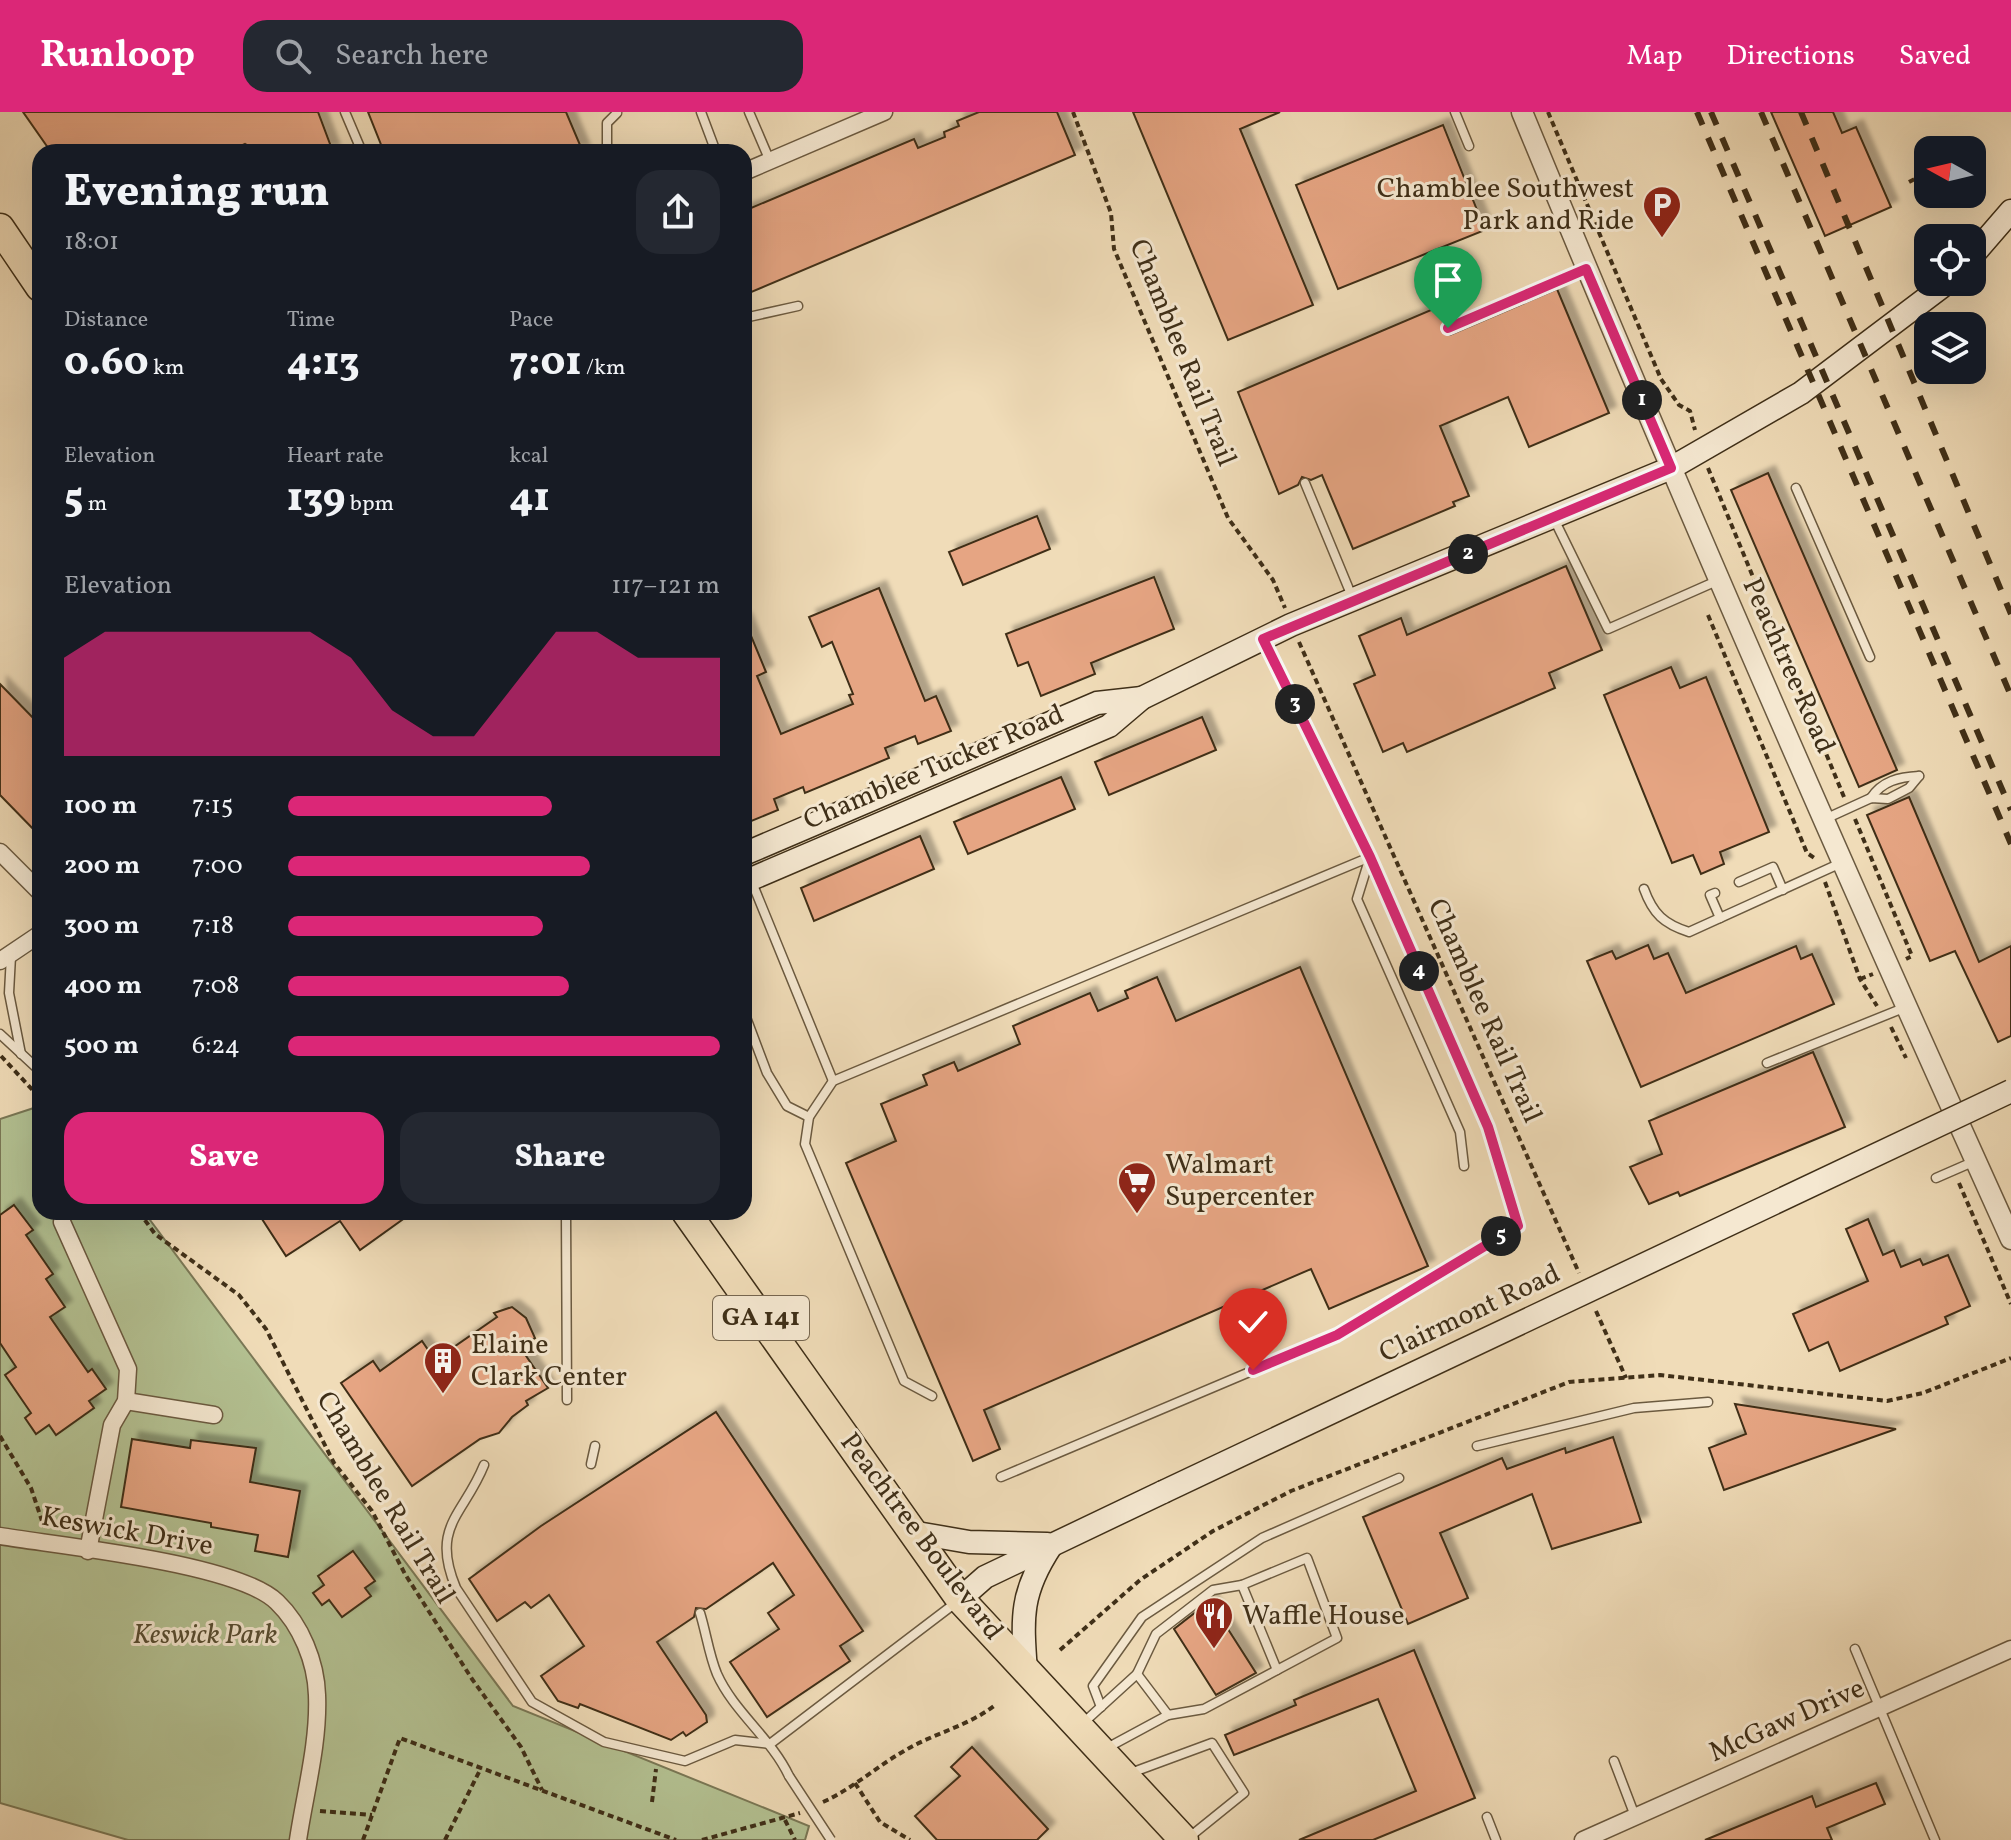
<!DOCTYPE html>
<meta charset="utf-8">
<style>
:root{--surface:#171b24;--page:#242831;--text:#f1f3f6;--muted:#9ea1a6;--accent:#db2777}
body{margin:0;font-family:Vollkorn,serif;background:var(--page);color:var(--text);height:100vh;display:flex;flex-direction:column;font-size:30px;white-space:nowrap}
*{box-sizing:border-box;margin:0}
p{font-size:26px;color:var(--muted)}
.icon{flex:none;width:44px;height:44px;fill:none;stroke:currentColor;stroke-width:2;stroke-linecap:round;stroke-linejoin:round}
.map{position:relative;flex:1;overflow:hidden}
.drawer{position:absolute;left:32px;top:32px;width:720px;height:1076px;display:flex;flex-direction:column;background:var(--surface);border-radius:24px;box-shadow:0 8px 32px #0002}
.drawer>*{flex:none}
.needle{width:52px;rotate:278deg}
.buttons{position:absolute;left:1914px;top:24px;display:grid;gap:16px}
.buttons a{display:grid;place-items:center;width:72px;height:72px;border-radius:16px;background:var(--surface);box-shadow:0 8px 32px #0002;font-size:40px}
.pin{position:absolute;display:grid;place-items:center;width:68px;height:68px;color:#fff;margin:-82px -34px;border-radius:50% 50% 50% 0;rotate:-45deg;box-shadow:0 0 8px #0007}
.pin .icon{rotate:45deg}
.km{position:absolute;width:40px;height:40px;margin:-20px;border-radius:50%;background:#222;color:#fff;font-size:22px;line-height:40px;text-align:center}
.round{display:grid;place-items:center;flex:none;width:84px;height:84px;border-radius:24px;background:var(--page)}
.summary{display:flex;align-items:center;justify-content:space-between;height:136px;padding:0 32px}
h1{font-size:44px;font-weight:800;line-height:60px}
.stats{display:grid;grid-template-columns:repeat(3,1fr);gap:12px;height:136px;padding:8px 32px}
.stats div{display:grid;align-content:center}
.stats b{font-size:40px;font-weight:800}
.stats small{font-size:22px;font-weight:400}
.stats p{font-size:22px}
.chart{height:224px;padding:16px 32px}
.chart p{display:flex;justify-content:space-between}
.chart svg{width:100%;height:144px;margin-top:8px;fill:var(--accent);opacity:.7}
.primary-button{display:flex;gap:16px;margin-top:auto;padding:16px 32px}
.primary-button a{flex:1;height:92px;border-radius:24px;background:var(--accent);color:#fff;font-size:32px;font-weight:800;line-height:92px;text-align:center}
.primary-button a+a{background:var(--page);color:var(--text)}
ul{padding:0 32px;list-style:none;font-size:26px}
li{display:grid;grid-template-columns:128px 96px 1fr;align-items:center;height:60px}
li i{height:20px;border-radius:10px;background:var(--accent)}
header{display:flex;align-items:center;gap:48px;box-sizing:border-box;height:112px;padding:0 40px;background:var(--accent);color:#fff}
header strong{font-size:38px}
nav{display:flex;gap:44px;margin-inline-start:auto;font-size:28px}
.search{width:560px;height:72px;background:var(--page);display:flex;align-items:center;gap:20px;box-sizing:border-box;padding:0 28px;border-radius:24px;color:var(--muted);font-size:30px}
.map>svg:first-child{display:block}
.green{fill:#b4c293;stroke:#7a7856;stroke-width:2}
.building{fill:#e6a583;stroke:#3f2f18;stroke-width:2;filter:url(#shadow)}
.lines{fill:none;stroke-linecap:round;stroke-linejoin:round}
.service-casing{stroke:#6b5a40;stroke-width:11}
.minor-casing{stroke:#6b5a40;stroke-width:19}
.tertiary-casing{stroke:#6b5a40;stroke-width:23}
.secondary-casing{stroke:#3f2f18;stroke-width:25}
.trunk-casing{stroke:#3f2f18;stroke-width:31}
.path{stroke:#3f2f18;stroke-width:4;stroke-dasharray:6 4;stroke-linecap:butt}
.service{stroke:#f5e8d1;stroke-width:8}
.minor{stroke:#f5e8d1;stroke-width:16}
.tertiary{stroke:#f5e8d1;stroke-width:20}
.secondary{stroke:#f5e8d1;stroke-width:22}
.trunk{stroke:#f0dcb8;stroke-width:28}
.rail{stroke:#3f2f18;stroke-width:6;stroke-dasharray:14 14;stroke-linecap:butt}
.service-bridge-casing{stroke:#6b5a40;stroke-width:11;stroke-linecap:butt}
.secondary-bridge-casing{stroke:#3f2f18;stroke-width:25;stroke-linecap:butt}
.service-bridge{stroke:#f5e8d1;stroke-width:8}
.secondary-bridge{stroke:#f5e8d1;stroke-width:22}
.route-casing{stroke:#fff;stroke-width:16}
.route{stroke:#db2777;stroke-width:10}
.labels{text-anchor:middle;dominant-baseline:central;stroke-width:6;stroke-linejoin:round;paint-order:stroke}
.shield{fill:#f5e8d1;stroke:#766650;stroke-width:2}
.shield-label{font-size:26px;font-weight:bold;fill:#3f2f18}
.poi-label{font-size:28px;fill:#3f2f18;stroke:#f5e8d1;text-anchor:start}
.street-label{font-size:28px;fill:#3f2f18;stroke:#f5e8d1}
.park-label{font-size:28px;font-style:italic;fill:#564c31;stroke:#f5e8d1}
</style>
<header>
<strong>Runloop</strong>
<div class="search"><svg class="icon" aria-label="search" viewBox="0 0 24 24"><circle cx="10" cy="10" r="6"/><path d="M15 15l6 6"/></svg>Search here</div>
<nav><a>Map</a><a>Directions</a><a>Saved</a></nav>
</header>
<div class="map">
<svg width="2011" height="1728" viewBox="0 0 2011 1728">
<defs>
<filter id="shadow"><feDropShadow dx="7" dy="-7" stdDeviation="2" flood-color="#0004"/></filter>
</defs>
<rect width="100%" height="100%" fill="#f0dcb8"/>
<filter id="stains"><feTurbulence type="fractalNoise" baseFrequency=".0025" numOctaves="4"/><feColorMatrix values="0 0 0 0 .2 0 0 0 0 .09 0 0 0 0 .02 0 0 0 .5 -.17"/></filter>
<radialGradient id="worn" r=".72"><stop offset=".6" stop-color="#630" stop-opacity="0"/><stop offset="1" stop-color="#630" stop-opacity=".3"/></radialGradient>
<!-- green -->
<path class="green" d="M40 994V1100H144L513 1594 809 1714 805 1728H128L0 1691V1007Z"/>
<!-- building -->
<g class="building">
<path d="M23 0H318L333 40H258L245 32 228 40H51Z"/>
<path d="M368 0H566L583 40H384Z"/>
<path d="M979 0H1057L1075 43 749 181 744 168V99L914 27 918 36 945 25 944 20 959 14 957 9Z"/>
<path d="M1133 0H1280L1240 17 1313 193 1228 228Z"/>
<path d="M1771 0H1833L1842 21 1856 15 1891 95 1825 124Z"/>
<path d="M1443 13 1485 118 1338 177 1296 73Z"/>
<path d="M1557 177 1609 301 1529 335 1508 285 1440 314 1469 384 1453 390 1455 394 1353 437 1322 363 1311 368 1302 365 1298 373 1279 382 1238 280 1438 195 1445 210 1442 219 1450 223Z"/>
<path d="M1768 361 1897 658 1859 675 1731 378Z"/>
<path d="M1037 404 1050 437 963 473 949 440Z"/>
<path d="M1566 454 1602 538 1549 561 1555 576 1407 640 1403 631 1383 640 1354 572 1375 563 1359 524 1401 506 1407 523Z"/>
<path d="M1154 465 1174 517 1091 551 1095 562 1041 584 1028 550 1018 554 1006 522Z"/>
<path d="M879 476 925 589 936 584 951 619 918 632 915 624 885 636 889 646 805 681 803 675 774 687 778 698 744 712V507L766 560 757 564 781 622 853 592 849 583 853 582 832 530 822 535 809 505Z"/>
<path d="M1671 555 1680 576 1706 565 1769 720 1720 740 1724 752 1701 762 1693 743 1672 751 1604 583Z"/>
<path d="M0 572 40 613V724L0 683Z"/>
<path d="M1202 605 1216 638 1109 683 1095 650Z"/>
<path d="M1061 665 1075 697 968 742 954 710Z"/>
<path d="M1909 685 1979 850 2011 834V924L1998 930 1955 839 1930 849 1867 703Z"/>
<path d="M920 724 934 757 814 809 801 776Z"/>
<path d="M1648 833 1654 847 1668 841 1686 881 1796 834 1801 847 1812 842 1834 892 1641 975 1587 849 1612 839 1616 847Z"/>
<path d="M1300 855 1428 1154 1329 1197 1311 1157 984 1298 1000 1337 973 1349 846 1051 896 1029 881 992 927 973 923 963 954 950 958 959 1020 932 1013 914 1090 881 1098 899 1128 886 1125 879 1157 865 1176 909Z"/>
<path d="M1813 940 1845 1015 1680 1084 1678 1080 1649 1092 1630 1055 1662 1042 1649 1009Z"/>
<path d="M14 1093 33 1118 26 1123 53 1162 46 1167 65 1195 50 1205 88 1260 92 1257 106 1277 89 1289 94 1296 56 1323 49 1313 36 1322 25 1306 31 1301 5 1263 16 1255 0 1231V1103Z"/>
<path d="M272 1100H413L360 1138 340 1109 286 1144 262 1107Z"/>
<path d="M1868 1107 1883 1143 1894 1138 1901 1155 1920 1147 1923 1153 1948 1143 1970 1194 1945 1205 1948 1212 1840 1259 1828 1230 1809 1239 1793 1202 1868 1169 1846 1117Z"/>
<path d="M512 1195 526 1206 535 1226 520 1235 548 1276 526 1289 528 1293 512 1305 499 1321 480 1327 412 1374 341 1271 373 1249 380 1259 422 1229 435 1248 497 1205 494 1201Z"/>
<path d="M1735 1292 1896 1317 1724 1378 1709 1336 1746 1322Z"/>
<path d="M716 1300 863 1519 840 1534 850 1549 767 1605 730 1550 779 1517 768 1501 794 1483 773 1451 706 1497 696 1496 694 1505 657 1530 706 1603 707 1610 686 1624 683 1620 671 1628 580 1592 578 1596 558 1589 541 1564 584 1534 549 1483 531 1496 525 1490 497 1509 469 1467 541 1414Z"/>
<path d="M1613 1325 1641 1410 1552 1437 1532 1382 1440 1421 1468 1486 1408 1512 1363 1405 1502 1346 1507 1357 1565 1336 1566 1341Z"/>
<path d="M132 1327 190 1336 191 1328 256 1336 250 1370 300 1379 288 1445 255 1439 258 1423 211 1415V1411L121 1395Z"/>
<path d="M353 1439 375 1469 365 1476 371 1484 342 1505 329 1488 322 1493 313 1481 324 1473 318 1464Z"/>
<path d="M1210 1489 1256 1561 1216 1583 1174 1517Z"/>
<path d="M1414 1538 1475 1686 1373 1728H1299L1416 1679 1378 1587 1234 1643 1225 1623 1296 1593 1294 1588Z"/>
<path d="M972 1635 1048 1717 1037 1728H937L915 1704 960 1664 951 1655Z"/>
<path d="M1876 1671 1885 1692 1827 1716 1832 1728H1705L1812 1684 1816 1695Z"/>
</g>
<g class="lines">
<!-- service casing -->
<g class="service-casing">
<g id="service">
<path d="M345 0 362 40"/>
<path d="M701 0 716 40"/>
<path d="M749 0 770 49"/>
<path d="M1455 0 1469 34"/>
<path d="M607 40V11L617 1"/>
<path d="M744 206 798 194"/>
<path d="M1448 216 1586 157"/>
<path d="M1305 371 1353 487"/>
<path d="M1796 376 1870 545"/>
<path d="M1554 407 1608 517 1719 468"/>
<path d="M39 464 40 463"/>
<path d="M1871 686C1882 669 1899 665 1919 664"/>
<path d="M1825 707 1871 686 1888 687 1909 676 1919 664"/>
<path d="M751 768 833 969"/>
<path d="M1739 770 1773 755 1783 778"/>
<path d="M1644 777C1653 802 1664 812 1689 820L1841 751"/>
<path d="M1715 781 1710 783 1720 806"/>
<path d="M11 844 9 881 21 942"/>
<path d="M744 900 767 961 787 994 809 1005"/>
<path d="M0 922 40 959"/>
<path d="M1767 951 1906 895"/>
<path d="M1936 1066 1975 1049"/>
<path d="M566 1100 567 1288"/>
<path d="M932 1284 904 1269 805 1032 809 1005 833 969 1370 745 1357 787 1460 1020 1464 1054"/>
<path d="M1477 1334 1634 1296 1708 1290"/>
<path d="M591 1352 595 1334"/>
<path d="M484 1353C464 1403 430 1414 456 1476L532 1590 604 1630 685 1649 735 1628 770 1632 958 1489"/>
<path d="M1001 1365 1337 1223 1518 1114 1488 1015 1370 745 1264 528"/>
<path d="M1242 1473 1307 1446 1337 1526 1277 1558"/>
<path d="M700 1501C706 1520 709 1543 717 1562 734 1600 771 1626 789 1664"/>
<path d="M1855 1537 1935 1728"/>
<path d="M1137 1562 1156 1522 1213 1478 1242 1473 1277 1558 1204 1597 1168 1603"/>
<path d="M1101 1595 1093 1574 1142 1505 1262 1426 1399 1366"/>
<path d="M1081 1613 1137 1562 1168 1603 1105 1637"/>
<path d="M1614 1649 1635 1704"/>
<path d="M1128 1662 1212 1631 1244 1681 1187 1727"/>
<path d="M1487 1705 1496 1728"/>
</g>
</g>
<!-- minor casing -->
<g class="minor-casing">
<g id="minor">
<path d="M744 60 884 0"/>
<path d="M0 740 40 780"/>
<path d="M0 849 40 822"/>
<path d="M62 1110 128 1257 126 1289 112 1313 88 1439"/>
<path d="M126 1289 214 1303"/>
<path d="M0 1424C60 1434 237 1451 277 1490 301 1513 316 1550 317 1583 319 1631 305 1681 298 1728"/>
<path d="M1583 1728 2011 1537"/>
</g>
</g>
<!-- tertiary casing -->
<g class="tertiary-casing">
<path id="tertiary" d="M1522 0C1678 379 1842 754 2011 1127"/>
</g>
<!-- secondary casing -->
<g class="secondary-casing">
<g id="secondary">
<path d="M1972 144 2011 99"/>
<path d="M744 742 1097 591 1142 586"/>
<path d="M744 770 1109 614 1142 586 1291 513 1671 356 1801 281 1948 170"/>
<path d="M911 1420 969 1430 1047 1432"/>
<path d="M960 1487 985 1465 1163 1380"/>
<path d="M1026 1560C1022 1505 1020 1481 1051 1434"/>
</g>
</g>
<!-- trunk casing -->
<g class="trunk-casing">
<g id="trunk">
<path d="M0 116 40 175"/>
<path d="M686 1100 960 1487 1184 1728"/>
</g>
</g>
<!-- path -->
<g class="path">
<path d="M1073 0 1111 101 1114 137 1228 406 1273 468 1285 496"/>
<path d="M1548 0 1661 267 1679 293 1690 299 1695 318"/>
<path d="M1909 70 1922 63"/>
<path d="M1708 356 1844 685"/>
<path d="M1708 503 1807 741 1816 747"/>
<path d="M1299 530 1579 1161"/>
<path d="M1855 707 1912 844 1906 847"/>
<path d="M1825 770 1860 867 1877 894"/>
<path d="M1860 867 1873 862"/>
<path d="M1891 915 1906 946"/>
<path d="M1 944 40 986"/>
<path d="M1959 1071 2011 1192"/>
<path d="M139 1100 155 1122 239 1183 266 1217 334 1351 372 1399 405 1462 472 1567 521 1635 542 1678"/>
<path d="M1596 1199 1626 1266"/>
<path d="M0 1324 31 1376 44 1415"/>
<path d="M1060 1538 1140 1468 1213 1419 1291 1379 1569 1270 1660 1263 1887 1289 1923 1281 2011 1246"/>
<path d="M855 1671 880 1710 910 1728"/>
<path d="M652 1690 656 1657"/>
<path d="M823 1690C852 1677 876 1655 904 1639 934 1621 966 1615 994 1594"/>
<path d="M320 1699 372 1703"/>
<path d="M785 1708 795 1728"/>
<path d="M363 1728 400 1626 676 1728"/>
<path d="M445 1728 481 1656"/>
<path d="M702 1728 800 1701"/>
</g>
<!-- service -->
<use href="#service" class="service"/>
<!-- minor -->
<use href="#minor" class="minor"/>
<!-- tertiary -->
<use href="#tertiary" class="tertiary"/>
<!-- secondary -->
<use href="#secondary" class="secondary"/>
<!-- trunk -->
<use href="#trunk" class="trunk"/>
<!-- rail -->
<g class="rail">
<path d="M1697 0 2011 732"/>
<path d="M1711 0 2011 698"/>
<path d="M1761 0 2011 584"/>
<path d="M1801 0 2011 502"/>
</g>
<!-- service-bridge casing -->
<g class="service-bridge-casing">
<path id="service-bridge" d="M789 1664 831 1728"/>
</g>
<!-- secondary-bridge casing -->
<g class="secondary-bridge-casing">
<path id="secondary-bridge" d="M1163 1380 2011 979"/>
</g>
<!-- service-bridge -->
<use href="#service-bridge" class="service-bridge"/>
<!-- secondary-bridge -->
<use href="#secondary-bridge" class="secondary-bridge"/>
</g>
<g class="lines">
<!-- route casing -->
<g class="route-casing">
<path id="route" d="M1253 1258 1337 1223 1518 1114 1488 1015 1370 745 1263 527 1671 356 1586 157 1448 216"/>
</g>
<!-- route -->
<use href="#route" class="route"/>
</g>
<!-- icons -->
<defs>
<g id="parking-pin" transform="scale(2)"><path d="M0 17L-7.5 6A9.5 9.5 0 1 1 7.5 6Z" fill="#8f2418" stroke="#f5e8d1"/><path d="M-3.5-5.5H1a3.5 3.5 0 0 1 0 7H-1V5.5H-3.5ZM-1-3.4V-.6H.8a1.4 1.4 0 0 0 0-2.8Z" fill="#fff"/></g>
<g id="supermarket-pin" transform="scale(2)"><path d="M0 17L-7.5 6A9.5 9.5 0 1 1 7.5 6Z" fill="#8f2418" stroke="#f5e8d1"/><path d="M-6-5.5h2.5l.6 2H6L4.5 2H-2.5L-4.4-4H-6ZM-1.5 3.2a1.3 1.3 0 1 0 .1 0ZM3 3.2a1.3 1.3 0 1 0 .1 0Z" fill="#fff"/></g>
<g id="building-pin" transform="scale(2)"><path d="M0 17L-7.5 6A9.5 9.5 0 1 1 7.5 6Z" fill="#8f2418" stroke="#f5e8d1"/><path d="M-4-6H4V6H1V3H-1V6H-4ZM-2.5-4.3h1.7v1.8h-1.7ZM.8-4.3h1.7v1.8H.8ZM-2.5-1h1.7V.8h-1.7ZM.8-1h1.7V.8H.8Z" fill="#fff"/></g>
<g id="restaurant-pin" transform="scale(2)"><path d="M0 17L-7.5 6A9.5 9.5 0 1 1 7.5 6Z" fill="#8f2418" stroke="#f5e8d1"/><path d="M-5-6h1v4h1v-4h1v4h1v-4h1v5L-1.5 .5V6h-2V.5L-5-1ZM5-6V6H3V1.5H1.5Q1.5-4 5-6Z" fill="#fff"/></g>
</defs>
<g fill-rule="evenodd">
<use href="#parking-pin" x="1662" y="93"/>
<use href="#supermarket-pin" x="1137" y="1069"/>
<use href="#building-pin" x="443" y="1249"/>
<use href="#restaurant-pin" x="1214" y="1504"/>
</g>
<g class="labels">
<!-- shield labels -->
<rect class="shield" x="713" y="1184" width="96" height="44" rx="6"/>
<g class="shield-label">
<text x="761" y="1206">GA 141</text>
</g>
<!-- poi labels -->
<g class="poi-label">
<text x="1634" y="77" text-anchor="end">Chamblee Southwest<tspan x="1634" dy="32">Park and Ride</tspan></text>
<text x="1165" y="1053">Walmart<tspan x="1165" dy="32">Supercenter</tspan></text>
<text x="471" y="1233">Elaine<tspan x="471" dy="32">Clark Center</tspan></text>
<text x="1242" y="1504">Waffle House</text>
</g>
<!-- street labels -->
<g class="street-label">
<text transform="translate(1182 241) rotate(68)">Chamblee Rail Trail</text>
<text transform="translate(1788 554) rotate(66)">Peachtree Road</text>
<text transform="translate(934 656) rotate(-23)">Chamblee Tucker Road</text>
<text transform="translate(1484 899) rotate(66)">Chamblee Rail Trail</text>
<text transform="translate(1470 1202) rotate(-25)">Clairmont Road</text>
<text transform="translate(385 1386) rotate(59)">Chamblee Rail Trail</text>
<text transform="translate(127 1420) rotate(10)">Keswick Drive</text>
<text transform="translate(921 1425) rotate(53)">Peachtree Boulevard</text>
<text transform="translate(1787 1609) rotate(-24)">McGaw Drive</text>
</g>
<!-- park labels -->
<g class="park-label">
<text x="205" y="1523">Keswick Park</text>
</g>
</g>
<rect width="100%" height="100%" filter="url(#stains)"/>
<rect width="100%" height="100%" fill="url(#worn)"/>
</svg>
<div class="buttons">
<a><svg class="needle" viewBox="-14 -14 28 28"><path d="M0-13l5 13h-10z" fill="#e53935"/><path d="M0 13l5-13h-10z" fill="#9ea1a6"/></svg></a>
<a><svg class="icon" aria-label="locate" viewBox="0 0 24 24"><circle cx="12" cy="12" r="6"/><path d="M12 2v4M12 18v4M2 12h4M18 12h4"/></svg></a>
<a><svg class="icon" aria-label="layers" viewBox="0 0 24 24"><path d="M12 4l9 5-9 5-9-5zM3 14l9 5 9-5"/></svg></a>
</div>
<div class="pin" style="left:1448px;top:216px;background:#1e9e55"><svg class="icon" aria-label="arrive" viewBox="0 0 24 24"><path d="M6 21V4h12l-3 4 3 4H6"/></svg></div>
<div class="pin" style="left:1253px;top:1258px;background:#d93025"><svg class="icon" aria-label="check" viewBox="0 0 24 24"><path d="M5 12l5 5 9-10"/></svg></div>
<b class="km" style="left:1642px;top:288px">1</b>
<b class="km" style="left:1468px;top:442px">2</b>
<b class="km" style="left:1295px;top:592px">3</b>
<b class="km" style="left:1419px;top:859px">4</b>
<b class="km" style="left:1501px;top:1124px">5</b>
<section class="drawer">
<div class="summary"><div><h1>Evening run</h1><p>18:01</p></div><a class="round"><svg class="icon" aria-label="share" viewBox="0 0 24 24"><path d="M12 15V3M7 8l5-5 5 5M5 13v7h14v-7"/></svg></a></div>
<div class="stats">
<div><p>Distance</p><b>0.60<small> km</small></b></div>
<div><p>Time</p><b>4:13</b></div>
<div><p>Pace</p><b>7:01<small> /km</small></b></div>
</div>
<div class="stats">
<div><p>Elevation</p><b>5<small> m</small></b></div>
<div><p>Heart rate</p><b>139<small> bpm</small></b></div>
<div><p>kcal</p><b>41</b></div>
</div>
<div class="chart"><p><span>Elevation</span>117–121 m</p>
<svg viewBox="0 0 160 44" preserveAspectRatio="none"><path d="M0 44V14L10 6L20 6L30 6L40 6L50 6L60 6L70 14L80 30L90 38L100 38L110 22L120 6L130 6L140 14L150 14L160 14V44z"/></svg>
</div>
<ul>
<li><b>100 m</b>7:15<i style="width:61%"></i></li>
<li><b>200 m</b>7:00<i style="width:70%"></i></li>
<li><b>300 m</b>7:18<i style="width:59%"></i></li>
<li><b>400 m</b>7:08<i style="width:65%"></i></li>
<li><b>500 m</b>6:24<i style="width:100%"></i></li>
</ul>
<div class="primary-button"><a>Save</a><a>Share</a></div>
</section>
</div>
